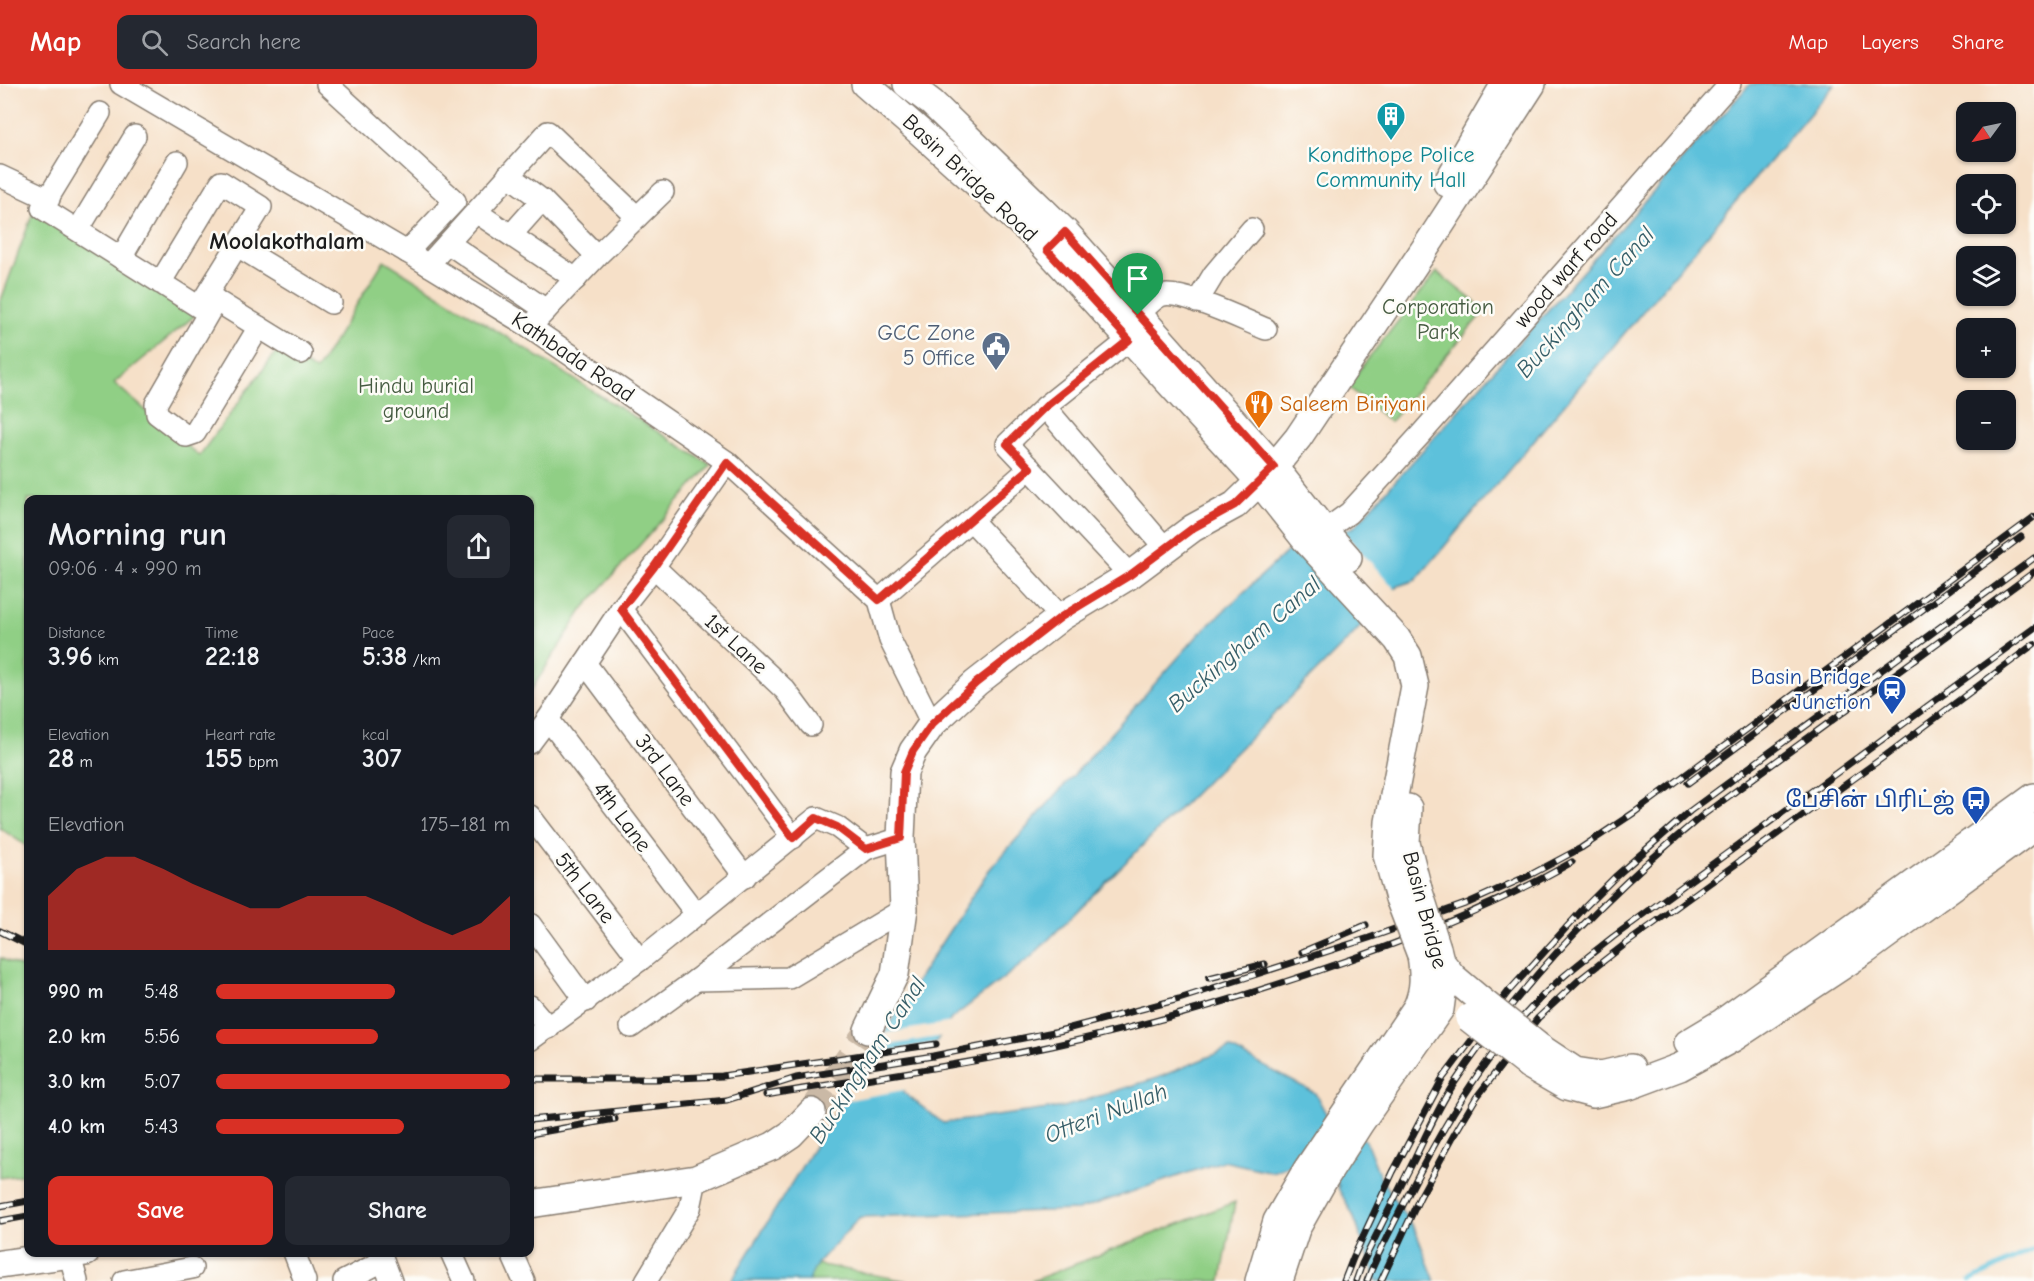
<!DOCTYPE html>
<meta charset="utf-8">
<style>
:root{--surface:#171b24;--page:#242831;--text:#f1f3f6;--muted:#9ea1a6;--accent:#d93025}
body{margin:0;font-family:"Comic Neue","Noto Sans Tamil",sans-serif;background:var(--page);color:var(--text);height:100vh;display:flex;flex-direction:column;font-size:22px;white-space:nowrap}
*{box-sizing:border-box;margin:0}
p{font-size:20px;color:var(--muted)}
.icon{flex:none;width:33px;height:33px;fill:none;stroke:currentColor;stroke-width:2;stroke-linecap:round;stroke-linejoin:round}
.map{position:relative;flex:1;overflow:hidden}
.drawer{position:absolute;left:24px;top:411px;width:510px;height:762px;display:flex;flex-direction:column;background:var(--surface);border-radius:12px;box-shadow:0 2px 4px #0004}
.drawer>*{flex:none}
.needle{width:39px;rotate:237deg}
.buttons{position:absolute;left:1956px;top:18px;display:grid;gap:12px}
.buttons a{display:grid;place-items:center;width:60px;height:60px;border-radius:12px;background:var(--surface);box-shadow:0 2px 4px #0004;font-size:30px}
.pin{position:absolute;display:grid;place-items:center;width:51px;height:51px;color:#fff;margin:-62px -26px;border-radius:50% 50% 50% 0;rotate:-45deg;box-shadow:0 0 6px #0007}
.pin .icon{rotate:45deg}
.round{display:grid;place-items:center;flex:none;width:63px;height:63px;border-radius:12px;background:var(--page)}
.headline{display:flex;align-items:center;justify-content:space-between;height:102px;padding:0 24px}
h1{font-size:33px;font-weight:600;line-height:45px}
.stats{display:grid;grid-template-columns:repeat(3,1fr);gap:9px;height:102px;padding:6px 24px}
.stats div{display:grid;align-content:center}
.stats b{font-size:26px;font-weight:600}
.stats small{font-size:16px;font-weight:400}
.stats p{font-size:16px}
.chart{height:168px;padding:12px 24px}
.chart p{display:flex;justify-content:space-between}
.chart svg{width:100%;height:108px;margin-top:6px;fill:var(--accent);opacity:.7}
.primary-button{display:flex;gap:12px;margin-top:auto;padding:12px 24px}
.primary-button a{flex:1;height:69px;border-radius:12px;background:var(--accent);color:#fff;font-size:24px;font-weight:600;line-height:69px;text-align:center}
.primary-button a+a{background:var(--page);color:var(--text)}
ul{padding:0 24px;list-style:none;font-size:20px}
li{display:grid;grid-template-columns:96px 72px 1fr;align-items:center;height:45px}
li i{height:15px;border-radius:8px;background:var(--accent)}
header{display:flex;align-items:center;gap:36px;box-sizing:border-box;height:84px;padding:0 30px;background:var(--accent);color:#fff}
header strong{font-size:28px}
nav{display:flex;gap:33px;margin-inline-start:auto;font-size:21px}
.search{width:420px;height:54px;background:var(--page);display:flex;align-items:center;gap:15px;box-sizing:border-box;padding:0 21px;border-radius:12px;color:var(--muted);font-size:22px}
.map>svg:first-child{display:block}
.green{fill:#90cf85;stroke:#567650;stroke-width:1.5}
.water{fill:#5dc1db;stroke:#3c6e7c;stroke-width:1.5}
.pier{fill:#f6e0c8}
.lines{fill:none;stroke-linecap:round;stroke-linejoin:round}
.stream{stroke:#5dc1db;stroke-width:4.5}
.major-tunnel{stroke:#cab9a6;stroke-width:27;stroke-dasharray:27 14;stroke-linecap:butt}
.minor-casing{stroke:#897e72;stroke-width:24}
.major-casing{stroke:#897e72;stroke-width:30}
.minor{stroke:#fff;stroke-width:21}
.major{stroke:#fff;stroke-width:27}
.rail-casing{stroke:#1c1c1c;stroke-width:7}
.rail{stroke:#fdfcf7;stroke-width:4.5;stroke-dasharray:14;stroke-linecap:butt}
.major-bridge-casing{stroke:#897e72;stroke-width:30;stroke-linecap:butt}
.major-bridge{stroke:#fff;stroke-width:27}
.route-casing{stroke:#fff;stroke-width:12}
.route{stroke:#d93025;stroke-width:8}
.labels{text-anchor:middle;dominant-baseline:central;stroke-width:5;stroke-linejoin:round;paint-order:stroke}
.culture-label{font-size:22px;fill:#0d838f;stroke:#fdfcf7}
.street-label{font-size:22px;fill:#1c1c1c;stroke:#fdfcf7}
.park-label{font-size:22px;fill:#455b41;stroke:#fdfcf7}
.service-label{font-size:22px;fill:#4e5e75;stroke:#fdfcf7;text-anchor:end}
.food-label{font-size:22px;fill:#c56008;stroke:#fdfcf7;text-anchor:start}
.transit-label{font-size:22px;fill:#164399;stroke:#fdfcf7;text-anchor:end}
.neighbourhood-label{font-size:24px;font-weight:bold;fill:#1c1c1c;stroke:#fdfcf7}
.water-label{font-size:24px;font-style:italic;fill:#365e68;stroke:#fdfcf7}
</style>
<header>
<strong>Map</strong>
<div class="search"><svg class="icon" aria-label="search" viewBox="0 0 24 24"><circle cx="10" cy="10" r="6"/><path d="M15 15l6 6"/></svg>Search here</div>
<nav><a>Map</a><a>Layers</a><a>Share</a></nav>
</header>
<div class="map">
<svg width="2034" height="1197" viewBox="0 0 2034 1197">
<rect width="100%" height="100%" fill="#fdfcf7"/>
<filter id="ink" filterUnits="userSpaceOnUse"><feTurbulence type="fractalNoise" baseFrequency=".0167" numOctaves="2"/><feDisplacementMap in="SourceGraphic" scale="12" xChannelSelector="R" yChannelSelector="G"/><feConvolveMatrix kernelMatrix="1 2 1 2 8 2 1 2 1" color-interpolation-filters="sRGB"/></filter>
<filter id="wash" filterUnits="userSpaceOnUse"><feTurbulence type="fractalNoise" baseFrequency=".008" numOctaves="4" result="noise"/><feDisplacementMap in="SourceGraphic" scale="24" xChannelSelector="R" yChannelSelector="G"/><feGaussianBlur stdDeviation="1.35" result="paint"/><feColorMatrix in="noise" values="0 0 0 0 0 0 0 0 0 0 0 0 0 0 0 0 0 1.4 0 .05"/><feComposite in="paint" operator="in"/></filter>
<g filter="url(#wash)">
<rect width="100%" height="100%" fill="#f6e0c8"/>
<!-- green -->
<g class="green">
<path d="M33 128 198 229 114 299 199 372 279 264 316 287 384 176 711 381 583 525 530 608V416H28V763L0 744V219Z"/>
<path d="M1437 188 1485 226 1390 338 1351 305 1349 299Z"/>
<path d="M0 874 28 886V1090L0 1094Z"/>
<path d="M1235 1118 1221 1197H1032Z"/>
<path d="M816 1180 908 1197H808Z"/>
</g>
<!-- water -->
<path class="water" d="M1750 0H1835L1416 496 1398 502 1348 556 1031 873 951 935 903 1008 943 1039 1064 1023 1157 994 1230 964 1315 1009 1329 1035 1366 1057 1381 1095 1416 1148 1435 1197H1377L1353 1131 1338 1104 1340 1102 1298 1078 1272 1088 1223 1077 1078 1126 860 1133 817 1180 808 1197H731L914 901 989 786 1200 549 1288 467 1354 443Z"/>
<!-- pier -->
<g class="pier">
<path d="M1341 446 1397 507 1366 540Z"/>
<path d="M952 938 943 952 871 964 880 950Z"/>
<path d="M939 958 927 978H924V982L909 1005 838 1018 867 971Z"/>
</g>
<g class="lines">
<!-- stream -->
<path class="stream" d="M1970 1197 2034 1165"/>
</g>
</g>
<g filter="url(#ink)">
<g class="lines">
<!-- major-tunnel -->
<path class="major-tunnel" d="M812 1028 868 946"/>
<!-- minor casing -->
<g class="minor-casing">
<g id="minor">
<path d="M121 0 407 168 530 243 727 378 879 516 890 556 932 640"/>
<path d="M327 0 455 117 407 168"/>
<path d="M100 29 42 124 199 223 261 123 221 98 160 199"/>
<path d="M508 91 542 116 597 172"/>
<path d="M0 92 49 115"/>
<path d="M476 128 576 195"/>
<path d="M78 146 135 52"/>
<path d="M511 151 542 116"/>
<path d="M448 159 546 226"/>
<path d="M236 161 331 219"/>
<path d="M121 174 177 78"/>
<path d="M428 181 548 48 637 133"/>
<path d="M207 211 301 269"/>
<path d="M216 216 156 320 157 330 186 352 195 349 259 243"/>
<path d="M1197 218 1214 190 1252 145"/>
<path d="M1138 231C1144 225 1152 216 1160 212 1179 204 1245 237 1266 245"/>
<path d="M530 243 597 172 663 108"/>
<path d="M1129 256 1045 323 1007 360 1130 491"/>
<path d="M1045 323 1165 464"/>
<path d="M971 436 1061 533"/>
<path d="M1324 447 1349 429 1422 349 1730 0"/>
<path d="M654 483 785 606 811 641"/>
<path d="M879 516 1030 384"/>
<path d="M621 525 793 754"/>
<path d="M585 579 745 793"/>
<path d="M548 635 697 831"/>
<path d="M530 659 548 635 621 525 654 483 727 378"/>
<path d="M530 732 640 876"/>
<path d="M530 840 586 917"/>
<path d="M696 896 789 894 904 825"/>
<path d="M530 922 549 944"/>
<path d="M631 943 696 896 866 765 901 754"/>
<path d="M530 956 640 876 816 734 837 743 866 765"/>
<path d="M294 1168 305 1197"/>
<path d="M380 1168 391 1197"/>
<path d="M451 1168 464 1197"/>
<path d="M511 1168 524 1197"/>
<path d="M70 1172 77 1197"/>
<path d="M124 1197 192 1184"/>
<path d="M344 1197 383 1177"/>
<path d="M646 1197 690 1124 696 1095"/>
</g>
</g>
<!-- major casing -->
<g class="major-casing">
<g id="major">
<path d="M865 0 919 47 1037 154 1259 397 1305 455 1397 555 1408 572 1415 602 1389 738 1387 771 1399 814"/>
<path d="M907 0 932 19 1065 148 1274 383 1326 449 1348 474"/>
<path d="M1447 99 1505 0"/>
<path d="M1408 724 1406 759 1418 805"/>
<path d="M1441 878 1453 893 1479 915"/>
<path d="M868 946 895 890 904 825 901 754 904 688 913 667 932 640 976 599 1061 533 1130 491 1193 444 1235 421 1274 383 1298 354 1432 154 1532 0"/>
<path d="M1688 959 1723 938 2034 713"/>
<path d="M1539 963 1575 987 1601 991 1631 984"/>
<path d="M1529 981 1567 1003 1593 1010 1629 1002 1680 983 1733 954 1866 866 2034 743"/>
<path d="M530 1120 696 1095 773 1062 791 1050 812 1028"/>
<path d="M0 1180 86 1168"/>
<path d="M1259 1197 1277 1137 1306 1087 1417 923C1425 904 1424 891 1421 871"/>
<path d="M1279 1197 1296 1145 1323 1097 1360 1039 1440 925C1444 903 1443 885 1437 864"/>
</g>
</g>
<!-- minor -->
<use href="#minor" class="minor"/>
<!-- major -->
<use href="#major" class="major"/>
<!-- rail casing -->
<g class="rail-casing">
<g id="rail">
<path d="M1688 699 2021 453"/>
<path d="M0 847 28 861"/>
<path d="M1302 868 1366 841"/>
<path d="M1209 894 1265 880"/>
<path d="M530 995H656L722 992 936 960"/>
<path d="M766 1011C862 995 958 982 1052 962 1154 940 1254 910 1352 875 1428 848 1502 818 1572 778"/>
<path d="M530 1036 727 1016 796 994 933 972 1059 947 1179 915 1369 854 1468 819 1530 791 1581 764 1635 728 2034 433"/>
<path d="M530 1050 615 1035"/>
<path d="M0 1122 28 1117"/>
<path d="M0 1137 28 1132"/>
<path d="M1344 1197 1353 1174 1393 1088 1443 994 1508 908 1584 824 1615 793 1690 727 2034 474"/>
<path d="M1356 1197 1362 1180C1380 1144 1397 1109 1415 1074 1427 1049 1438 1024 1453 1001 1521 898 1608 809 1703 731L2034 488"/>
<path d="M1367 1197C1377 1170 1392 1144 1404 1119 1439 1049 1478 981 1531 924 1555 897 1585 875 1613 853L2034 544"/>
<path d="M1381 1197 1420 1113 1454 1051 1476 1014 1538 934 1579 896 1624 861 1885 672 2034 560"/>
</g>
</g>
<!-- rail -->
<use href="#rail" class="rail"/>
<!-- major-bridge casing -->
<g class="major-bridge-casing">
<g id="major-bridge">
<path d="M1418 805 1437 864"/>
<path d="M1399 814 1421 871"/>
<path d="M1479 915 1539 963"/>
<path d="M1469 934 1529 981"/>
</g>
</g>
<!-- major-bridge -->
<use href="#major-bridge" class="major-bridge"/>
</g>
</g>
<g class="lines" filter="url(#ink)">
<!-- route casing -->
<g class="route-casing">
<path id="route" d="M1065 148 1274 383 1235 421 1193 444 1130 491 1061 533 976 599 932 640 913 667 904 688 901 754 866 765 837 743 816 734 793 754 621 525 654 483 727 378 879 516 1030 384 1007 360 1045 323 1129 256 1047 166Z"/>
</g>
<!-- route -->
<use href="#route" class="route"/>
</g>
<!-- icons -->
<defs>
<g id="building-pin" transform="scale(1.5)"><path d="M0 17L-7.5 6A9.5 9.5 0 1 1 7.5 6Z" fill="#0f9aa8" stroke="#fdfcf7"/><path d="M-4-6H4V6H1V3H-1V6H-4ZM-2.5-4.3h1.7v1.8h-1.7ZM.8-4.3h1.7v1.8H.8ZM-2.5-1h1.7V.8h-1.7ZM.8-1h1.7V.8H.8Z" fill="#fff"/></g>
<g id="civic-pin" transform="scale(1.5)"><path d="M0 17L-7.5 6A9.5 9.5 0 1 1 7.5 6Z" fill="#5c6f8a" stroke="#fdfcf7"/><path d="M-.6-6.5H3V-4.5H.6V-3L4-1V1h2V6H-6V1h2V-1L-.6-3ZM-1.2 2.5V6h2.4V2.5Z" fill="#fff"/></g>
<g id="restaurant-pin" transform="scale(1.5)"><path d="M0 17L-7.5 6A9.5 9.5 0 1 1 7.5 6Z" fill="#e8710a" stroke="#fdfcf7"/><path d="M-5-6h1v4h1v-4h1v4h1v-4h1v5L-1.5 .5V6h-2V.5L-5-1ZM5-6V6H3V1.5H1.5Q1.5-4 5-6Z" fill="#fff"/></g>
<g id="station-pin" transform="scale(1.5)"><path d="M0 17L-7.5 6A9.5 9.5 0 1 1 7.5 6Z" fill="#1a4fb4" stroke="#fdfcf7"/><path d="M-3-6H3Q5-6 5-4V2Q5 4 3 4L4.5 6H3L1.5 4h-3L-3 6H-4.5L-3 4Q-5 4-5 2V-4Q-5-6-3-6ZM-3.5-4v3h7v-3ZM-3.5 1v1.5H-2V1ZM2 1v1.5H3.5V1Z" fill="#fff"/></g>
<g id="bus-pin" transform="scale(1.5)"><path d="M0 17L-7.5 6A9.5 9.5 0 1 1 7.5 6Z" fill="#1a4fb4" stroke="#fdfcf7"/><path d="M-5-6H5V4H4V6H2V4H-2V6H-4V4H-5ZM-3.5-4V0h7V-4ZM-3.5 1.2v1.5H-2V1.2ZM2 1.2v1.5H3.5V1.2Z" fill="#fff"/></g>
</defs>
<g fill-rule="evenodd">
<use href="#building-pin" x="1391" y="32"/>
<use href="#civic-pin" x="996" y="262"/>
<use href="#restaurant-pin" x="1259" y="320"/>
<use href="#station-pin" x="1892" y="606"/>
<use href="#bus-pin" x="1976" y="716"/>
</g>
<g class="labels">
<!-- culture labels -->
<g class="culture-label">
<text x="1391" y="71">Kondithope Police<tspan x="1391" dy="25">Community Hall</tspan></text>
</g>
<!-- street labels -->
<g class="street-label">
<text transform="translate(970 94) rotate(43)">Basin Bridge Road</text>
<text transform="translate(1566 186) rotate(-49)">wood warf road</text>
<text transform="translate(573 273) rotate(34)">Kathbada Road</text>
<text transform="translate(736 560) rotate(43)">1st Lane</text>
<text transform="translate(665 686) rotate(53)">3rd Lane</text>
<text transform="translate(622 733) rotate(53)">4th Lane</text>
<text transform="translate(585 804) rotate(52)">5th Lane</text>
<text transform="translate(1425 826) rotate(75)">Basin Bridge</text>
</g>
<!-- park labels -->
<g class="park-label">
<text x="1438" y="223">Corporation<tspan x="1438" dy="25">Park</tspan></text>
<text x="416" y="302">Hindu burial<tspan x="416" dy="25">ground</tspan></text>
</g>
<!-- service labels -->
<g class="service-label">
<text x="975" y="249">GCC Zone<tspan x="975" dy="25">5 Office</tspan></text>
</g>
<!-- food labels -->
<g class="food-label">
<text x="1280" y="320">Saleem Biriyani</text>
</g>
<!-- transit labels -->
<g class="transit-label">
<text x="1871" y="593">Basin Bridge<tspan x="1871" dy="25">Junction</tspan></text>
<text x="1955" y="716">பேசின் பிரிட்ஜ்</text>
</g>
<!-- neighbourhood labels -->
<g class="neighbourhood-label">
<text x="287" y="157">Moolakothalam</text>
</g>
<!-- water labels -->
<g class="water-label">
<text transform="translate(1585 218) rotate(-48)">Buckingham Canal</text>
<text transform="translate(1244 560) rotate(-41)">Buckingham Canal</text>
<text transform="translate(867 976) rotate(-57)">Buckingham Canal</text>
<text transform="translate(1106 1029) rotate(-21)">Otteri Nullah</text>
</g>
</g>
</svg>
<div class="buttons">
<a><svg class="needle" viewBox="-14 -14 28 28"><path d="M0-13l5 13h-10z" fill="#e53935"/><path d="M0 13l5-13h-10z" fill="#9ea1a6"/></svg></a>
<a><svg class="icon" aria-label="locate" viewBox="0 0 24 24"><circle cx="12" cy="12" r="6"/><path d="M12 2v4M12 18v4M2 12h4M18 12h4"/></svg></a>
<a><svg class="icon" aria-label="layers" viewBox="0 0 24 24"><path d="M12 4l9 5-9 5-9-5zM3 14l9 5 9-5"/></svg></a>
<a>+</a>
<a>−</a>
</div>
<div class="pin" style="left:1138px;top:231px;background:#1e9e55"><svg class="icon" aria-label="arrive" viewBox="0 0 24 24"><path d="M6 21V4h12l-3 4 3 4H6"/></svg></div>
<section class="drawer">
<div class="headline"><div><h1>Morning run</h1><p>09:06 · 4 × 990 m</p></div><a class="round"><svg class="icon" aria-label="share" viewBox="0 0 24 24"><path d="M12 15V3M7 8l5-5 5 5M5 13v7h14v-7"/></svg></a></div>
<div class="stats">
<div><p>Distance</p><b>3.96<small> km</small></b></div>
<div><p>Time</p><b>22:18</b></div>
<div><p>Pace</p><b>5:38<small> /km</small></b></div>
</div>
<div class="stats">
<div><p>Elevation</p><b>28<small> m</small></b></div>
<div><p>Heart rate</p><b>155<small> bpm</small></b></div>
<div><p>kcal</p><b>307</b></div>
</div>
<div class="chart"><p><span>Elevation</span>175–181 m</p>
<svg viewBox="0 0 160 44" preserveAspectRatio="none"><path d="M0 44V22L10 11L20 6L30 6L40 11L50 17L60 22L70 27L80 27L90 22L100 22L110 22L120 27L130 33L140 38L150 33L160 22V44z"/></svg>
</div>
<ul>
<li><b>990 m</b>5:48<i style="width:61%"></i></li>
<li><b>2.0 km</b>5:56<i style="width:55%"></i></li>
<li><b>3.0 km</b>5:07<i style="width:100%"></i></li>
<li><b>4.0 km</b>5:43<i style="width:64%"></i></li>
</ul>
<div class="primary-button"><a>Save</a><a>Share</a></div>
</section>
</div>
